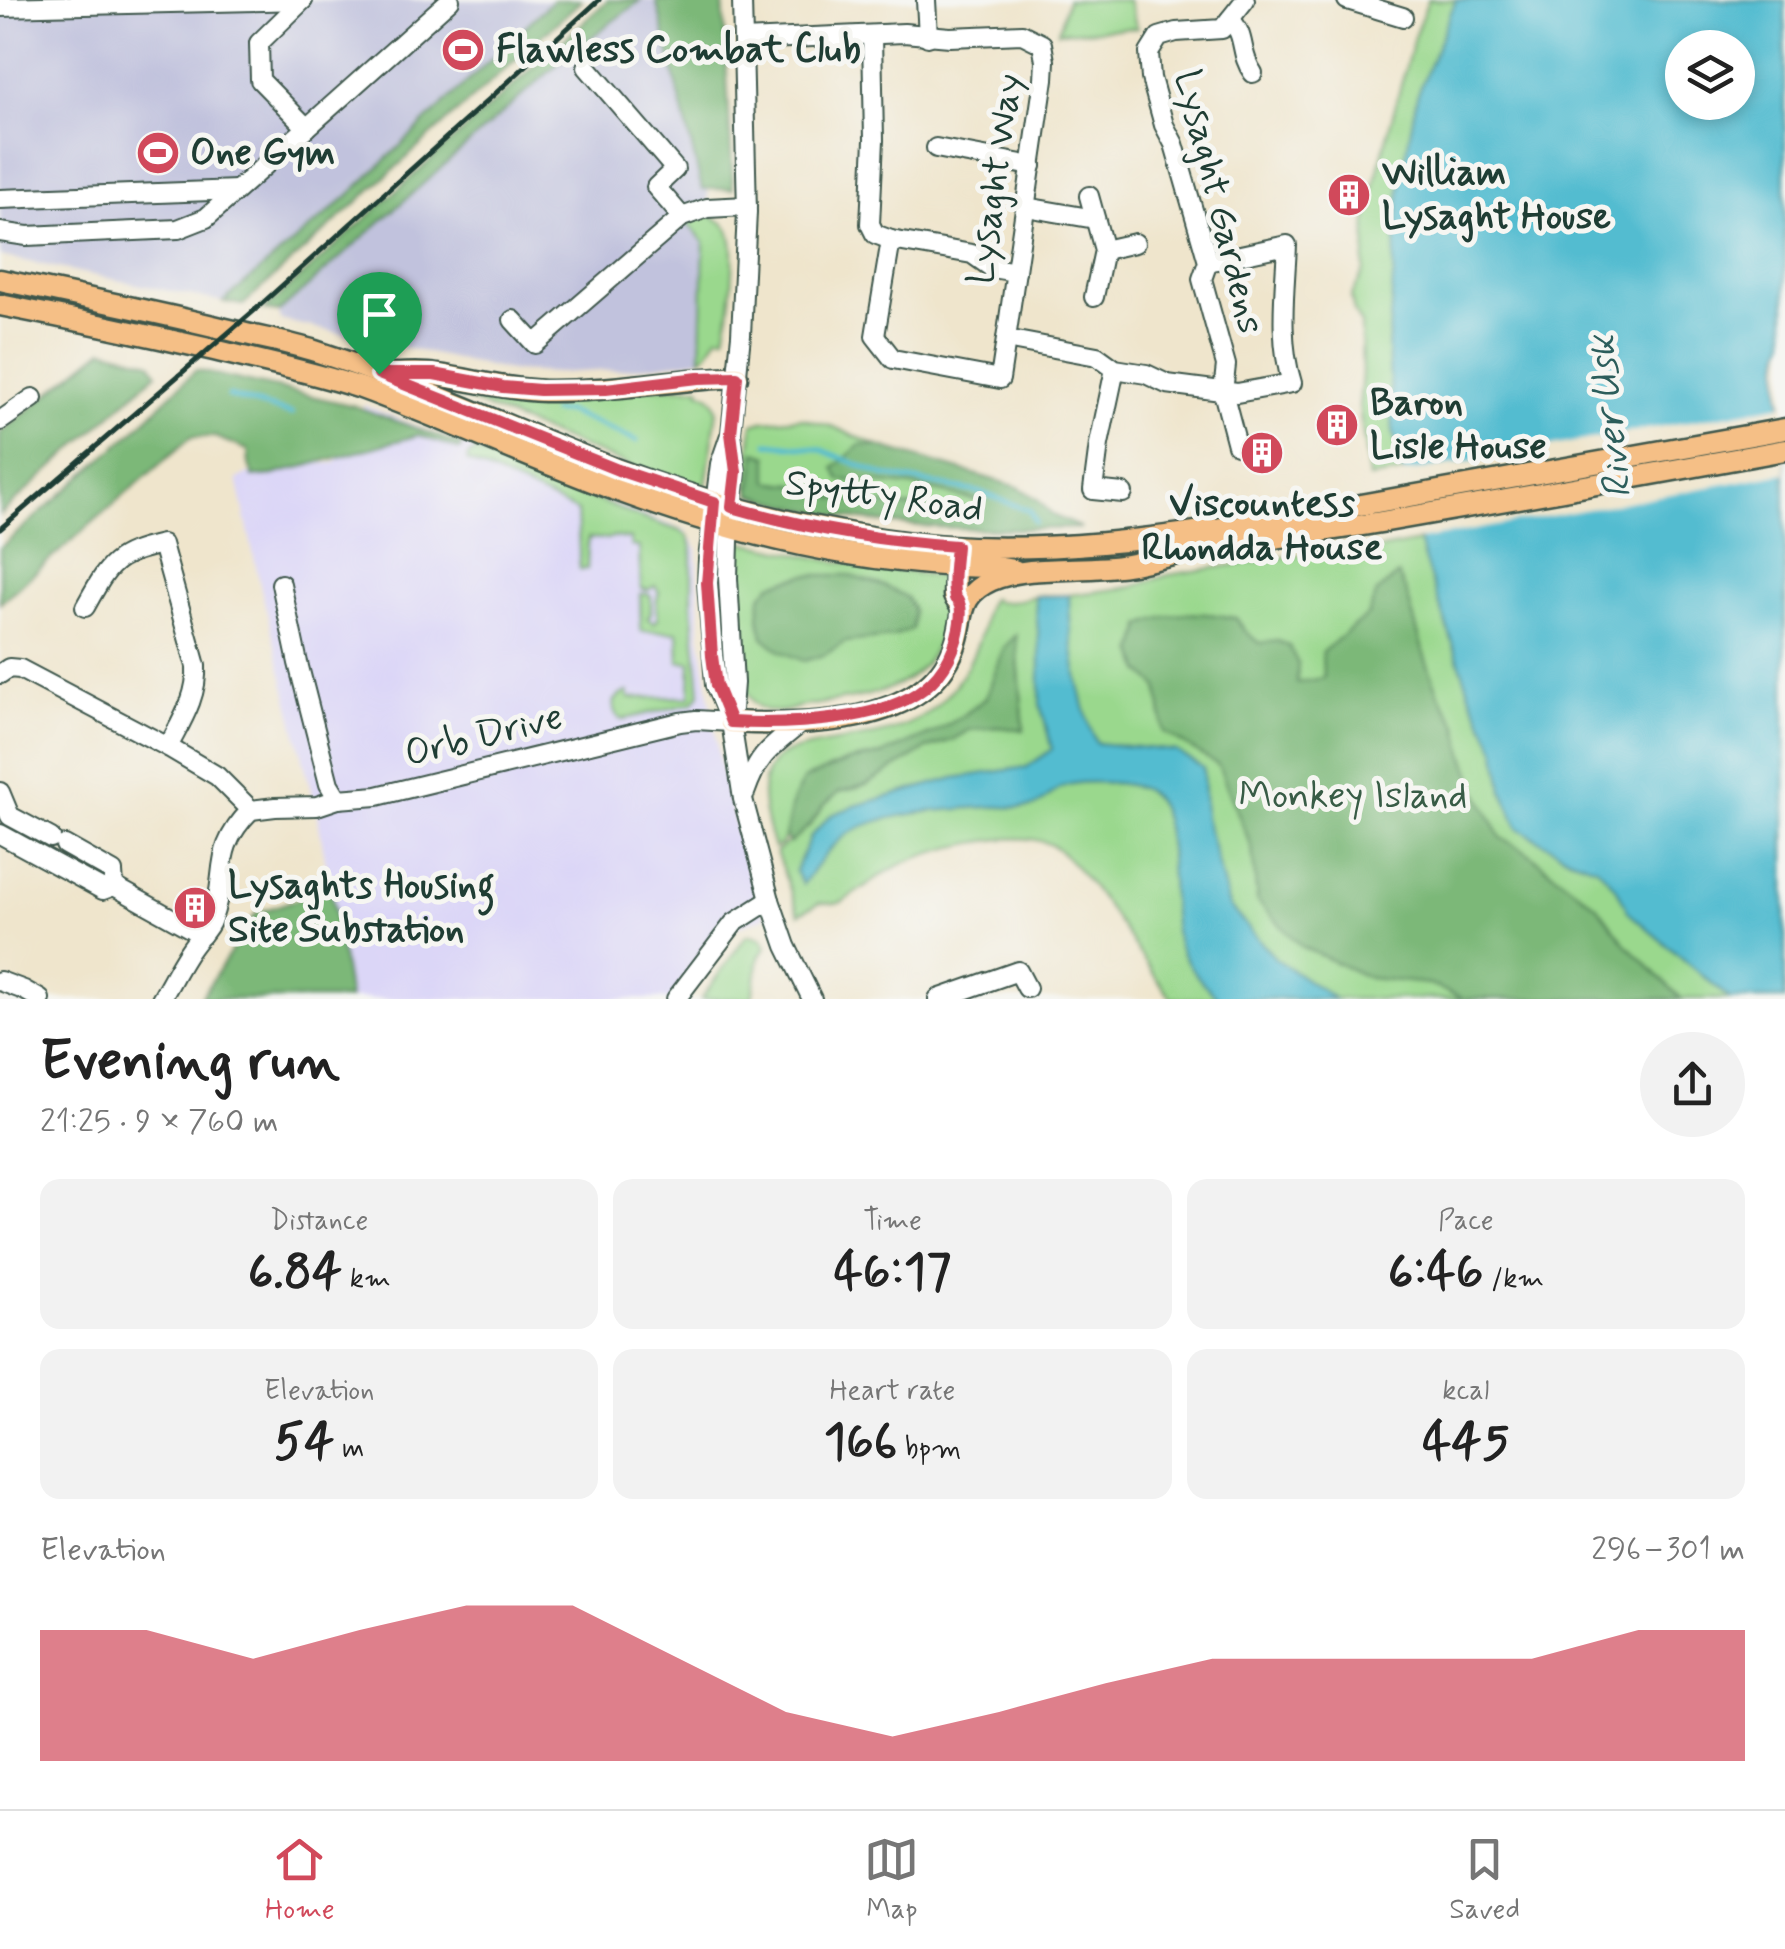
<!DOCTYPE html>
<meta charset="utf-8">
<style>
:root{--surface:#fff;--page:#f2f2f2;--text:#222;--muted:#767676;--line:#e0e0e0;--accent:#d1495b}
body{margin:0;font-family:Mynerve,sans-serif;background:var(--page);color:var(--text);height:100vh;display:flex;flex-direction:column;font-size:38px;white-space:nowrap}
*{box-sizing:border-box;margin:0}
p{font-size:32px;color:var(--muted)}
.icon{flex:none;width:55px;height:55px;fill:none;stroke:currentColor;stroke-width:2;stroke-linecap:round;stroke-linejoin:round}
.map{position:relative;height:999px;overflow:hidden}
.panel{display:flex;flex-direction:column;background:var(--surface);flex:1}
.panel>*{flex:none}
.fabs{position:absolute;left:1665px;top:30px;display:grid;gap:20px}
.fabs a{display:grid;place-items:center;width:90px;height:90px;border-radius:50%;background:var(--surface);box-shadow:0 5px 15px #0003;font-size:50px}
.pin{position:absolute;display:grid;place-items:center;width:85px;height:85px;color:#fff;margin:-102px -42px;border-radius:50% 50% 50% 0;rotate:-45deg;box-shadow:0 0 10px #0007}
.pin .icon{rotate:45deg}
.round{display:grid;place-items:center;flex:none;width:105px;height:105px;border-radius:52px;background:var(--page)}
.summary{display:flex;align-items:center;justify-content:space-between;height:170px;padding:0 40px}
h1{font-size:55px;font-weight:800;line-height:75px}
.figures{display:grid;grid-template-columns:repeat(3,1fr);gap:15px;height:170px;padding:10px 40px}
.figures div{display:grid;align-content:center;border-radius:20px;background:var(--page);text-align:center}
.figures b{font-size:50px;font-weight:800}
.figures small{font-size:28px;font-weight:400}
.figures p{font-size:28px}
.chart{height:280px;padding:20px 40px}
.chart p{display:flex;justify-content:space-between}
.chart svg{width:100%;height:180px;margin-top:10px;fill:var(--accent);opacity:.7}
.tabs{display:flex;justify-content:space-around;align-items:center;height:140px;border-top:2px solid var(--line);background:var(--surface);font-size:28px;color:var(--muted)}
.tabs a{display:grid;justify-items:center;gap:5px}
.tabs .current{color:var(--accent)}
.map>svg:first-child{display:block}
.built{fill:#dbd6f7}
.industrial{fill:#c1c2dd}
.green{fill:#9ad88d;stroke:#5c8a60;stroke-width:2.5}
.forest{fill:#7bb878;stroke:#4d7a56;stroke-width:2.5}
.water{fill:#53bcd0;stroke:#397c82;stroke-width:2.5;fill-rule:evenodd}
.pier{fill:#efe5cc}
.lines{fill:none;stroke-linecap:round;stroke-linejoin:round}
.stream{stroke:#53bcd0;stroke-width:5}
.minor-casing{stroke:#3e564b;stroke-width:22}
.major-casing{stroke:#3e564b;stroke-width:25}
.minor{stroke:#fff;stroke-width:18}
.major{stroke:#f5bf86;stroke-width:20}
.rail{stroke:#1f3d34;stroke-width:5}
.route-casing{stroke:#fff;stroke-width:20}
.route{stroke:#d1495b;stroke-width:12}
.labels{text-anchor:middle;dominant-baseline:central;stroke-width:10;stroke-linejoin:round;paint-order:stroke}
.poi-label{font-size:38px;font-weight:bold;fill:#1f3d34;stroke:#f6f6f2;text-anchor:start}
.street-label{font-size:38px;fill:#1f3d34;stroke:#f6f6f2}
.park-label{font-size:38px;fill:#385c46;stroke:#f6f6f2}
.water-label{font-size:40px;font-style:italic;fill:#2c5d5b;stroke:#f6f6f2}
</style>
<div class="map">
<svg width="1785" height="999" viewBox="0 0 1785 999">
<rect width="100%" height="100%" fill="#f6f6f2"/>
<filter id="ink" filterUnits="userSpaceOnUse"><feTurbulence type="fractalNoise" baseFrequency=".01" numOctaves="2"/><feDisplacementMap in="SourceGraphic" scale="20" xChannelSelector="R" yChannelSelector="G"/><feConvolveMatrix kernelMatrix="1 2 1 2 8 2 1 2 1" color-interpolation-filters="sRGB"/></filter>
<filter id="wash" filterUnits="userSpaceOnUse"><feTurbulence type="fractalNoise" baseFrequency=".0048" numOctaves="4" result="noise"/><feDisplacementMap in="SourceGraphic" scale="40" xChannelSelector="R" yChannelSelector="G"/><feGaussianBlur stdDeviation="2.25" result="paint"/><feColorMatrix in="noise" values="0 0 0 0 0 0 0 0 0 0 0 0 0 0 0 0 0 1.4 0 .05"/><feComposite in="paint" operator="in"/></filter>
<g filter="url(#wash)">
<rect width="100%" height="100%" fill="#efe5cc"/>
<!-- built -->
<path class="built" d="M364 405 605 501 685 530 692 539 697 549 700 634 720 764 746 867 766 917 734 928 683 999H350L318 819 261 589 237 479 267 466 334 463 344 453Z"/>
<!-- industrial -->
<g class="industrial">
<path d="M0 0H553L347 197 223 302 0 256Z"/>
<path d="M641 0H656L702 188 708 189V214L726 224 731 236 708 353 701 358 690 361 618 370 557 373 509 371 280 320 279 312 571 53Z"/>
</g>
<!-- green -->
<g class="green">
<path d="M1067 0H1128L1137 28 1058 32Z"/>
<path d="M1428 0H1629L1785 999H1172C1139 957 1113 909 1077 869 1069 860 1061 849 1049 844 1016 829 932 849 900 865 880 874 861 890 842 902L835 904 819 903 799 914 776 852 810 825 824 805 839 792 866 785 928 748 952 740 969 730 997 727 1024 729 1016 637 986 698 962 716 933 733 881 755 848 761 830 768 793 800 785 837 781 844 774 848C766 823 753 780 776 759 786 751 801 749 813 746 856 737 902 737 936 706 958 686 972 662 981 634 985 621 982 608 992 598L996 602H1011L1035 596 1069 595 1132 587 1168 575 1318 552 1382 549 1419 542 1403 473 1369 478 1359 406 1362 374 1361 324 1354 312 1351 297 1364 271 1367 221 1375 181 1414 37Z"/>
<path d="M708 214C715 218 723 221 728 228 739 247 730 314 725 336H718L708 353 701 358 704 242 686 222Z"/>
<path d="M700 387V391C711 395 715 399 717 410L706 485 692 484 690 487 635 468 455 395 454 392 457 388Z"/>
<path d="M801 418 834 427 878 446 860 445 840 480 913 486 980 501 978 507 928 509 832 498V489C810 483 790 486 767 481L756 452 751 494 747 479 753 424 762 421Z"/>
<path d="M476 451 634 515 681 531 689 537 692 547V605L700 694 693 703 625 719H620C609 708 613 696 628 692L629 698 690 697 691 662 679 661 678 632 641 631 640 594H648L651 597V613L648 618 654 623 658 619C656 608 655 602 659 592L655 586 648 590 641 589 639 547 631 546 630 539 613 537 606 539 588 538 587 569H580L577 511 467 461 468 456Z"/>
<path d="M738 541 827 560 945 577C945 590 946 603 944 616 934 697 861 696 798 707 782 714 760 715 750 697 734 669 737 575 738 541Z"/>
<path d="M750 935 762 938 766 947 759 957 752 999H701L746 936Z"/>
</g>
<!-- forest -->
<g class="forest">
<path d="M553 0H582L243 305 223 302 347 197Z"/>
<path d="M608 0H641L570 53 279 312 264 310Z"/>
<path d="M656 0H723L733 189H702Z"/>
<path d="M104 349 151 362 157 373 0 515V433Z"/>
<path d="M196 370 355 406 462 445 460 450 419 435 273 475 253 477 249 464 248 450 215 437H191L0 603V548L132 433Z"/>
<path d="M860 445 878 446 1018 487 1037 499 1052 515 1081 528C971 531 856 530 751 494L756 452 768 456V481C790 486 810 483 832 489L833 498 928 509 978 507 979 501 913 486 840 480 834 468Z"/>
<path d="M805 575H847L884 586 906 597 913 610 912 629 892 637 845 642 824 655 804 661 780 651 763 637 759 617 761 597 771 584Z"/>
<path d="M1398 575 1406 591 1425 657 1439 694 1458 726 1464 754 1480 797 1501 838 1524 850 1598 907 1625 943 1682 999H1464L1429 984 1369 978 1302 947 1257 901 1252 848 1218 765 1164 732 1158 687 1141 671 1135 652 1142 625C1175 610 1201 612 1236 618L1246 632 1259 643 1278 641 1289 646 1298 664 1297 683 1323 678 1322 652 1368 615 1377 592Z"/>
<path d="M1016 635 1024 730 997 727 969 730 952 740 928 748 866 785 839 792 824 805 810 825 790 843 785 837 793 800 804 779 849 761 881 755 933 733 963 716 986 698 1004 648Z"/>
<path d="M331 888 349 999H200L256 913Z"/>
</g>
<!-- water -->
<g class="water">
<path d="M1456 0H1785V340C1776 365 1780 395 1785 421V999H1730L1629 913 1617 889 1597 867 1570 858 1518 828 1503 791 1497 751 1472 699 1423 556 1393 431 1388 347 1400 186 1417 96ZM1682 48H1738V102H1682Z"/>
<path d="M1069 595C1070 643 1078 698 1096 743L1176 751 1203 768 1205 817 1229 906 1276 959 1335 999H1220C1203 985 1188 967 1179 946 1165 910 1180 814 1148 792 1132 781 1076 779 1060 788 1051 793 1044 803 1035 806 1022 810 1003 806 989 807 950 809 872 813 842 838 826 851 815 868 803 884L795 872 811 836 831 815 855 806 954 778 1027 767 1052 749 1040 704V654L1035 596Z"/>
</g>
<!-- pier -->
<path class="pier" d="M1785 404V473L1414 541 1398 474Z"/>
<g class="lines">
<!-- stream -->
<g class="stream">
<path d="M229 396 292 414"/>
<path d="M553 412H568L637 441"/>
<path d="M768 443 820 449 883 475 983 493 1030 511 1035 522"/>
</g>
</g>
</g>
<g filter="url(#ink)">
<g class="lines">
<!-- minor casing -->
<g class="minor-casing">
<g id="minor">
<path d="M303 0 259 43 260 80 307 128"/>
<path d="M926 0 928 37"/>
<path d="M1347 0 1403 17"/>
<path d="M0 7 303 0"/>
<path d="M1230 19C1247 36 1239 54 1253 73"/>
<path d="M872 35 874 140 870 224 875 234 891 240 972 254 992 268 1016 272"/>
<path d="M743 40 904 33 950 37 1022 34 1042 44 1045 61 1044 79 1006 339 1097 356 1115 369 1146 374 1167 384 1237 393 1292 383C1278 339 1285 290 1287 245L1208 262"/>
<path d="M587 67 675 169 656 187 682 217"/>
<path d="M936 148 1032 166"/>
<path d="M1089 196 1104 250 1094 297"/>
<path d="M0 199 237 190"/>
<path d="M1026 207 1095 219"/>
<path d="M0 232 27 236 178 229 206 218 450 0"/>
<path d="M891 240 875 336 893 359 1000 379 1006 339"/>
<path d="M1104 250 1135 243"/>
<path d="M513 320 535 344 682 217 707 208 747 206"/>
<path d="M1115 369 1099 444 1093 490 1123 493"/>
<path d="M0 421 33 398"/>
<path d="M729 438 720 464 708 559 707 583 715 685 731 722 743 799 770 900 786 946 812 999"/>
<path d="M1237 445 1223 392 1226 365 1202 279 1208 262 1174 144 1164 125 1151 78 1149 53 1159 37 1176 32 1222 29 1245 0"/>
<path d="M281 584 298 663 329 784 338 799"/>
<path d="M85 607C109 564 113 555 162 544L196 666C198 696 182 720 168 747"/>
<path d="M0 674 9 668 20 669 168 747 217 776 251 810 275 807 317 806 338 799 377 796 680 722 696 720 731 722"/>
<path d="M731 722 734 683 728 578 729 541 736 472 731 433 741 335 747 212 742 0"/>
<path d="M0 792 10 816 51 838"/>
<path d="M745 793C758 755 769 749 800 724"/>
<path d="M0 834 103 890 114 886 202 935"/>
<path d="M65 845 113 872 114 886"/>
<path d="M0 981 24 990 40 999"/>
<path d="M161 999C172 981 181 961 194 944 200 936 209 929 212 919 229 874 210 851 251 810"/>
<path d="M676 999 734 923 770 900"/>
<path d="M938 999 1018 971 1027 988"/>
</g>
</g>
<!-- major casing -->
<g class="major-casing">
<g id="major">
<path d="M0 280C78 296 157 312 234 331 261 338 289 343 315 351 417 384 515 431 615 469 702 502 791 525 882 539 1039 563 1195 533 1349 507 1495 482 1640 455 1785 429"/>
<path d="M0 305C72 319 143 334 214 350 263 362 313 372 361 388 446 419 528 458 613 489 737 535 864 566 996 567L1014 570"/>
<path d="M391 374C406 374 422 372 437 375 473 380 508 390 544 391 609 392 673 379 737 377"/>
<path d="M956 552 954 596 961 607"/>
<path d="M731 722C801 726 924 727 954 648 966 617 955 597 992 580 1029 564 1085 572 1127 565 1147 562 1166 556 1186 552 1251 540 1317 533 1381 522 1516 499 1650 474 1785 450"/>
</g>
</g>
<!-- minor -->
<use href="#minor" class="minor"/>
<!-- major -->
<use href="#major" class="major"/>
<!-- rail -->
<path class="rail" d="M0 529 256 309 599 0"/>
</g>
</g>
<g class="lines" filter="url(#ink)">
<!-- route casing -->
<g class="route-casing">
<path id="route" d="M379 374H434L503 387 540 390 606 389 698 378 737 377 731 433 736 472 732 507C805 528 880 541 956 546 955 560 952 577 954 592 956 606 955 592 960 606 962 611 960 622 959 628 947 692 896 710 839 718 802 723 768 724 731 722L716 685 712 656 707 583 714 502 618 470Z"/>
</g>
<!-- route -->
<use href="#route" class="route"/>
</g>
<!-- icons -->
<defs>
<g id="stadium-disc" transform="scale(2.25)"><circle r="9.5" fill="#d1495b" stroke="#f6f6f2"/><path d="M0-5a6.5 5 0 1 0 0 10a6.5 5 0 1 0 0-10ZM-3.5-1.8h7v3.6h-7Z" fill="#fff"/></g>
<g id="building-disc" transform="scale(2.25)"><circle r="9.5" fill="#d1495b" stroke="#f6f6f2"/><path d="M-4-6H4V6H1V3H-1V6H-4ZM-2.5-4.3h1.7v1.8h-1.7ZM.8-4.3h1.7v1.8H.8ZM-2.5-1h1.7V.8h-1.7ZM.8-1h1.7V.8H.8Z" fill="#fff"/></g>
</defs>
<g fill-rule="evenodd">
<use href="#stadium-disc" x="463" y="50"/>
<use href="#stadium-disc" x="158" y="153"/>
<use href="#building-disc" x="1349" y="195"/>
<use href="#building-disc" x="1337" y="425"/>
<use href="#building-disc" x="1262" y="453"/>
<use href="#building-disc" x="195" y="908"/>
</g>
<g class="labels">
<!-- poi labels -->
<g class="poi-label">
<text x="496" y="50">Flawless Combat Club</text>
<text x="190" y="153">One Gym</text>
<text x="1382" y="173">William<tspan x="1382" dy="44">Lysaght House</tspan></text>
<text x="1370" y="403">Baron<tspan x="1370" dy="44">Lisle House</tspan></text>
<text x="1262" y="504" text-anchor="middle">Viscountess<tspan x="1262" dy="44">Rhondda House</tspan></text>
<text x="228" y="886">Lysaghts Housing<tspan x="228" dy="44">Site Substation</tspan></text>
</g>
<!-- street labels -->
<g class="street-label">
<text transform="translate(996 179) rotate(-82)">Lysaght Way</text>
<text transform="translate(1218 202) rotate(76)">Lysaght Gardens</text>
<text transform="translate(884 497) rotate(8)">Spytty Road</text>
<text transform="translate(484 736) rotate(-14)">Orb Drive</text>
</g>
<!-- park labels -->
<g class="park-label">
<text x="1353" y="796">Monkey Island</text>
</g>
<!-- water labels -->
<g class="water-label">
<text transform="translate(1611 417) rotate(-96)">River Usk</text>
</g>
</g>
</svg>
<div class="fabs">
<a><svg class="icon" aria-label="layers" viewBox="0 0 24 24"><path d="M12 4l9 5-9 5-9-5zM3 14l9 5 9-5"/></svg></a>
</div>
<div class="pin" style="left:379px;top:374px;background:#1e9e55"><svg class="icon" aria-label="arrive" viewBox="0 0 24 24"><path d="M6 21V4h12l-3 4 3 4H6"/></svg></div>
</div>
<section class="panel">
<div class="summary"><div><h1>Evening run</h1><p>21:25 · 9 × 760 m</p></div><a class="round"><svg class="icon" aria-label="share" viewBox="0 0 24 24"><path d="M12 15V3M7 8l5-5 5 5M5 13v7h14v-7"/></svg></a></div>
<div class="figures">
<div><p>Distance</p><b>6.84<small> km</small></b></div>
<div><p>Time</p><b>46:17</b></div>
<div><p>Pace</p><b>6:46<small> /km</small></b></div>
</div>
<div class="figures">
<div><p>Elevation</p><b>54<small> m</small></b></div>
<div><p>Heart rate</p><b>166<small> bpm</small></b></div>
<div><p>kcal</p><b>445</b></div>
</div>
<div class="chart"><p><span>Elevation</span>296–301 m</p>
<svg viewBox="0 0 160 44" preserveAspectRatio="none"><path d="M0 44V12L10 12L20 19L30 12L40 6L50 6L60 19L70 32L80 38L90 32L100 25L110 19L120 19L130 19L140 19L150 12L160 12V44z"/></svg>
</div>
</section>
<nav class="tabs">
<a class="current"><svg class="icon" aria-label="home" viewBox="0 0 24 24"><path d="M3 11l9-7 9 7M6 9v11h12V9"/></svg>Home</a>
<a><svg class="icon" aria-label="map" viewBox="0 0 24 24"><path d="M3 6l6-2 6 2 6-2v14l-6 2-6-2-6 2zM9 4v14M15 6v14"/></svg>Map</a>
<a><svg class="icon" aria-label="saved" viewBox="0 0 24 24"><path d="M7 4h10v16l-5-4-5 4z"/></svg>Saved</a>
</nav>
